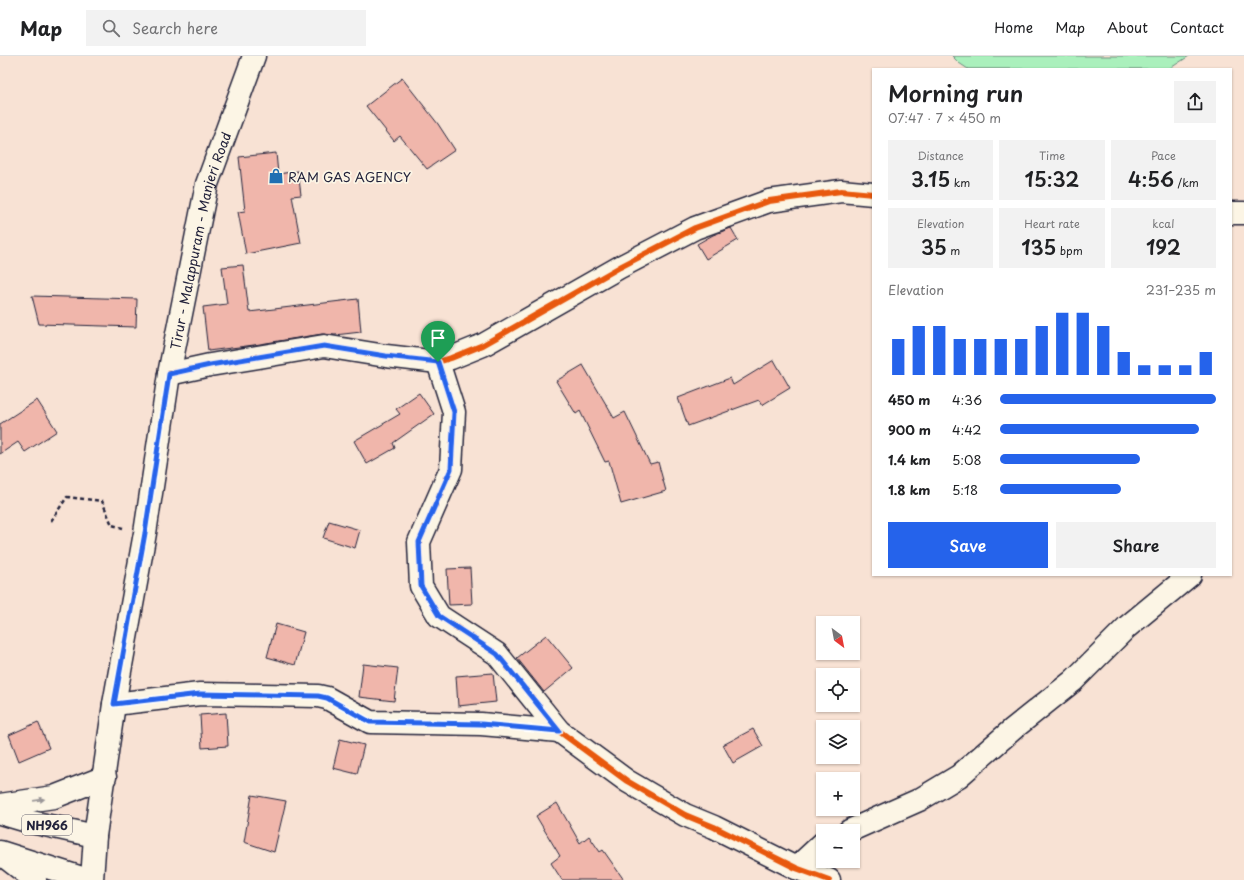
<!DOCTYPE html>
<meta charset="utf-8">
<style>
:root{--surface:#fff;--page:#f2f2f2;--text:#202124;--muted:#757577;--line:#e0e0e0;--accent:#2563eb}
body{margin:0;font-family:"Playpen Sans",sans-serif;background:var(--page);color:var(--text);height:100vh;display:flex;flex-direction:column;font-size:15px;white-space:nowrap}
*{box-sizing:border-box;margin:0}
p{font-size:13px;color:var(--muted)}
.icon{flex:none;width:22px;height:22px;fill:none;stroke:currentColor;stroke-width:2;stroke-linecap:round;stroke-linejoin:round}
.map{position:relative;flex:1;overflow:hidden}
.drawer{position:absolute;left:872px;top:12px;width:360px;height:508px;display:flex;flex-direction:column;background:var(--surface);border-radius:0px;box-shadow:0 1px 3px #0004}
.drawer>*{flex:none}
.needle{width:26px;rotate:148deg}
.fabs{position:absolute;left:816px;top:560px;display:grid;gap:8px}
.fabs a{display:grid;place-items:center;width:44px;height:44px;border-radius:0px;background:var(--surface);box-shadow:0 1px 3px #0004;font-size:20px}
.pin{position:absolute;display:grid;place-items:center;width:34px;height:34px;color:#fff;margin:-41px -17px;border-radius:50% 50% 50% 0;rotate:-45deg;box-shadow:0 0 4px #0007}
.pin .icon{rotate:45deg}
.round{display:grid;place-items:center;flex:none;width:42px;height:42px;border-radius:0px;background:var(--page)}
.summary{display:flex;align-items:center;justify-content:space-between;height:68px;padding:0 16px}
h1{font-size:22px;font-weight:600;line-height:30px}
.figures{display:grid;grid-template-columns:repeat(3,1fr);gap:6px;height:68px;padding:4px 16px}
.figures div{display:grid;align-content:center;border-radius:0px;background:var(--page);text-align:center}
.figures b{font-size:20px;font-weight:600}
.figures small{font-size:11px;font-weight:400}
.figures p{font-size:11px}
.chart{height:112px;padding:8px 16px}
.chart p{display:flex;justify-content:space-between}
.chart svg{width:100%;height:72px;margin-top:4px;stroke:var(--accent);stroke-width:6}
.primary-button{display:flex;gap:8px;margin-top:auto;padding:8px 16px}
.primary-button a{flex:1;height:46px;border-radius:0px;background:var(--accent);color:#fff;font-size:16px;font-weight:600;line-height:46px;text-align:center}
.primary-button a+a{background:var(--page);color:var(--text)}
ul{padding:0 16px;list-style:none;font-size:13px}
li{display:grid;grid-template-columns:64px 48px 1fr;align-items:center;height:30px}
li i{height:10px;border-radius:5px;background:var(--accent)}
header{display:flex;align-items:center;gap:24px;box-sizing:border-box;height:56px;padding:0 20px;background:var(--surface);border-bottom:1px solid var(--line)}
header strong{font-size:19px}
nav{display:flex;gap:22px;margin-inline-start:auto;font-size:14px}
.search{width:280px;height:36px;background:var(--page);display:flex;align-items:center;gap:10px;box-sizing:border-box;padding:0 14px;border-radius:0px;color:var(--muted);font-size:15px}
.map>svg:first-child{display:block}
.green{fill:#aaf0bc;stroke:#66897c}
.building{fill:#f0b6ab;stroke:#22223b}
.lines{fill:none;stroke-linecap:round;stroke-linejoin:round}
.minor-casing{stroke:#22223b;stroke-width:25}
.major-casing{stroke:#22223b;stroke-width:25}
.highway-casing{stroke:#22223b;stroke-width:25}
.path{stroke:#22223b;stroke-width:2.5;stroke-dasharray:4 3;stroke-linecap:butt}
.minor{stroke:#fcf5e5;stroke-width:22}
.major{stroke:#fcf5e5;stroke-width:22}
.highway{stroke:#fcf5e5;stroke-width:22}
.cycleway-casing{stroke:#fcf5e5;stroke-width:8}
.cycleway{stroke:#e8590c;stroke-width:6}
.oneway{fill:#9a9698}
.route-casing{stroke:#fff;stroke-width:8}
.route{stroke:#2563eb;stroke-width:5}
.labels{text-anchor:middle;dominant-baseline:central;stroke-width:3.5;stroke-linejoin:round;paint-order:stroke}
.shield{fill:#fcf5e5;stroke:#63616e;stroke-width:1}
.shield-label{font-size:12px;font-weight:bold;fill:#22223b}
.poi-label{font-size:13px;fill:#22223b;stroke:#fcf5e5;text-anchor:start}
.street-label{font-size:13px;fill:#22223b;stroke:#fcf5e5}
</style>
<header>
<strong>Map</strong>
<div class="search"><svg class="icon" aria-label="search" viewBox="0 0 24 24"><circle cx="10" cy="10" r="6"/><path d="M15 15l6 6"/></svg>Search here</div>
<nav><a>Home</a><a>Map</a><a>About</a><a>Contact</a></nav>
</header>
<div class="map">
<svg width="1244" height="824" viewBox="0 0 1244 824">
<rect width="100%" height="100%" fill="#f8e2d4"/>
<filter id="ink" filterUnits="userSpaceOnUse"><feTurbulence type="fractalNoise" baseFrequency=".025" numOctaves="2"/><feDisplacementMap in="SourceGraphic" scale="8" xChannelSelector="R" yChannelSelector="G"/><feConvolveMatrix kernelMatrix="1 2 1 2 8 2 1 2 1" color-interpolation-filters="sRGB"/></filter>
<g filter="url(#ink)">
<!-- green -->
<path class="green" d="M952 0H1189L1169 13H968L959 7Z"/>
<!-- building -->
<g class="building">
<path d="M402 22 438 68 455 94 427 113 400 80 394 85 366 50Z"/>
<path d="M276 97 278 118 298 115 301 139 292 140 301 187 246 198 238 156 245 155 239 101Z"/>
<path d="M731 172 738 184 706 203 697 188 713 179Z"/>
<path d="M243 209 249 256 358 243 361 276 335 279 322 278 254 289 208 295 203 251 227 248 222 211Z"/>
<path d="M32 240 137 243 136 271 39 268Z"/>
<path d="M774 304 790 332 762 349 759 344 688 370 678 342 730 322 733 329Z"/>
<path d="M583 309 614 362 625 356 650 408 658 406 666 435 621 448 609 405 605 406 580 355 576 358 556 325Z"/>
<path d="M419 337 434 358 393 387 395 392 367 408 354 385 400 358 396 353Z"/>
<path d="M37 344 57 375 25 396 18 386 0 398V368Z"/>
<path d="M329 465 360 474 355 492 323 482Z"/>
<path d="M470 512 472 548 449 549 447 513Z"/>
<path d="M276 568 304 576 295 609 267 601Z"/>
<path d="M546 579 573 612 544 636 517 602Z"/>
<path d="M363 608 398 612 394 645 359 641Z"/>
<path d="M493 617 496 646 458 650 456 620Z"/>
<path d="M226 657 228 690 202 692 200 659Z"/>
<path d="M38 666 49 692 19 705 9 679Z"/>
<path d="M753 673 763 690 733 707 723 689Z"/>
<path d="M340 683 364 689 357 718 333 712Z"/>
<path d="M252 739 286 745 274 796 244 786Z"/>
<path d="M557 747 580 787 589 780 600 796 603 794 624 824H562L551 807 560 800 536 760Z"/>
</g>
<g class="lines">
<!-- minor casing -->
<g class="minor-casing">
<g id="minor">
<path d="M1231 157H1244"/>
<path d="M438 306 454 356 451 413 419 486 421 530 439 560 497 598 559 675 627 725 685 759 714 771 796 812 829 824"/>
<path d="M169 318 210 309 324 290 386 300 438 306 451 302 483 289 620 211 695 172 769 145 841 135 873 138"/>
<path d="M114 648 200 638 318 640 327 642 370 666 481 668 559 675"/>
<path d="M849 775 919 744 959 720 1013 673 1073 625 1127 571 1190 519"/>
<path d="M796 812 823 787"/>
</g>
</g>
<!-- major casing -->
<g class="major-casing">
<g id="major">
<path d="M0 749 54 741 105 721"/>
<path id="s1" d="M95 780 114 648 145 477 169 318 207 128 254 0"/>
<path d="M0 797 35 824"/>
</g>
</g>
<!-- highway casing -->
<g class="highway-casing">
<g id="highway">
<path d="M0 757 27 765 95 780 92 824"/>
<path d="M0 796 88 824"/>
</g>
</g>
<!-- path -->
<path class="path" d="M51 465 67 441 102 445 112 469 123 472"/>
<!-- minor -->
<use href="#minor" class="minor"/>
<!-- major -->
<use href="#major" class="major"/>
<!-- highway -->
<use href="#highway" class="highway"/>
<!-- cycleway casing -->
<g class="cycleway-casing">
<g id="cycleway">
<path d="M438 306 454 356 451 413 419 486 421 530 439 560 497 598 559 675 627 725 685 759 714 771 796 812 829 824"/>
<path d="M169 318 210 309 324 290 386 300 438 306 451 302 483 289 620 211 695 172 769 145 841 135 873 138"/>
</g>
</g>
<!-- cycleway -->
<use href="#cycleway" class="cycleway"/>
</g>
<!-- one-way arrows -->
<defs><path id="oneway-solid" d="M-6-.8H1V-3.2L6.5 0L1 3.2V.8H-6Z"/></defs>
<use class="oneway" href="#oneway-solid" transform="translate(39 744) rotate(-8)"/>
</g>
<g class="lines" filter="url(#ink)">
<!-- route casing -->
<g class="route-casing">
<path id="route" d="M324 290 386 300 438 306 454 356 451 413 419 486 421 530 439 560 497 598 559 675 481 668 370 666 327 642 318 640 200 638 114 648 145 477 169 318 210 309Z"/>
</g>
<!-- route -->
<use href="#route" class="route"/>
</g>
<!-- icons -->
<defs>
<g id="shop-bare" transform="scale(1.2)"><path d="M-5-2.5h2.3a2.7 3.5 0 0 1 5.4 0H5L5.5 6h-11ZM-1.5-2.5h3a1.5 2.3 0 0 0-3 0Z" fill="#1f6fb2" stroke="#fcf5e5" stroke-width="2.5" paint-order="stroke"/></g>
</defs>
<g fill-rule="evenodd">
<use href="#shop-bare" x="276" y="120"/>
</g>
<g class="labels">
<!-- shield labels -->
<rect class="shield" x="22" y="759" width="50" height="20" rx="3"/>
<g class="shield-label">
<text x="47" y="769">NH966</text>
</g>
<!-- poi labels -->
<g class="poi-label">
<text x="288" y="120">RAM GAS AGENCY</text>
</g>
<!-- street labels -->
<g class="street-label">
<text stroke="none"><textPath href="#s1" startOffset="605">Tirur - Malappuram - Manjeri Road</textPath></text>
</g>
</g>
</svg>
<div class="fabs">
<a><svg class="needle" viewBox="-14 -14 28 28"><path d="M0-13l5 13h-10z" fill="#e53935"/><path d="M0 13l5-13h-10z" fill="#757577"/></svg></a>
<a><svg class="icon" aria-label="locate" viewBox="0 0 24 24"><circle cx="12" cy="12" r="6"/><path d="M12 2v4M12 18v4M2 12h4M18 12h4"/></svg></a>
<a><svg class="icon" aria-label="layers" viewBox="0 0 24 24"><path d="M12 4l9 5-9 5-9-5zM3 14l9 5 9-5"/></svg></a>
<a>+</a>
<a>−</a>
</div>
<div class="pin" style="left:438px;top:306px;background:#1e9e55"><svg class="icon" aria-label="arrive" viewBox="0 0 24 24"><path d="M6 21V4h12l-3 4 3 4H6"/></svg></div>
<section class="drawer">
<div class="summary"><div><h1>Morning run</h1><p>07:47 · 7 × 450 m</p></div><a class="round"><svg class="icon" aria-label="share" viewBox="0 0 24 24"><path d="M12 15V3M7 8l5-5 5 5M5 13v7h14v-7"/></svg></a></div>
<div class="figures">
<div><p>Distance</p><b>3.15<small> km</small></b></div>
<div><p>Time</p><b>15:32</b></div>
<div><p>Pace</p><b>4:56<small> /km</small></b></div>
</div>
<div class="figures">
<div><p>Elevation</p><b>35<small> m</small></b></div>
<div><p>Heart rate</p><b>135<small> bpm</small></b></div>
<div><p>kcal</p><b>192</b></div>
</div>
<div class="chart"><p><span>Elevation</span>231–235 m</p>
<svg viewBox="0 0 160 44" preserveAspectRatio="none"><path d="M5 44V22M15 44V14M25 44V14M35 44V22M45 44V22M55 44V22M65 44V22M75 44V14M85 44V6M95 44V6M105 44V14M115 44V30M125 44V38M135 44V38M145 44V38M155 44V30"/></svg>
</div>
<ul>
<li><b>450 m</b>4:36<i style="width:100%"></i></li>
<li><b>900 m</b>4:42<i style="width:92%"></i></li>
<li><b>1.4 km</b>5:08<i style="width:65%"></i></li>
<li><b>1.8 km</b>5:18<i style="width:56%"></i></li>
</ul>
<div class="primary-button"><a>Save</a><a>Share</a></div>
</section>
</div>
